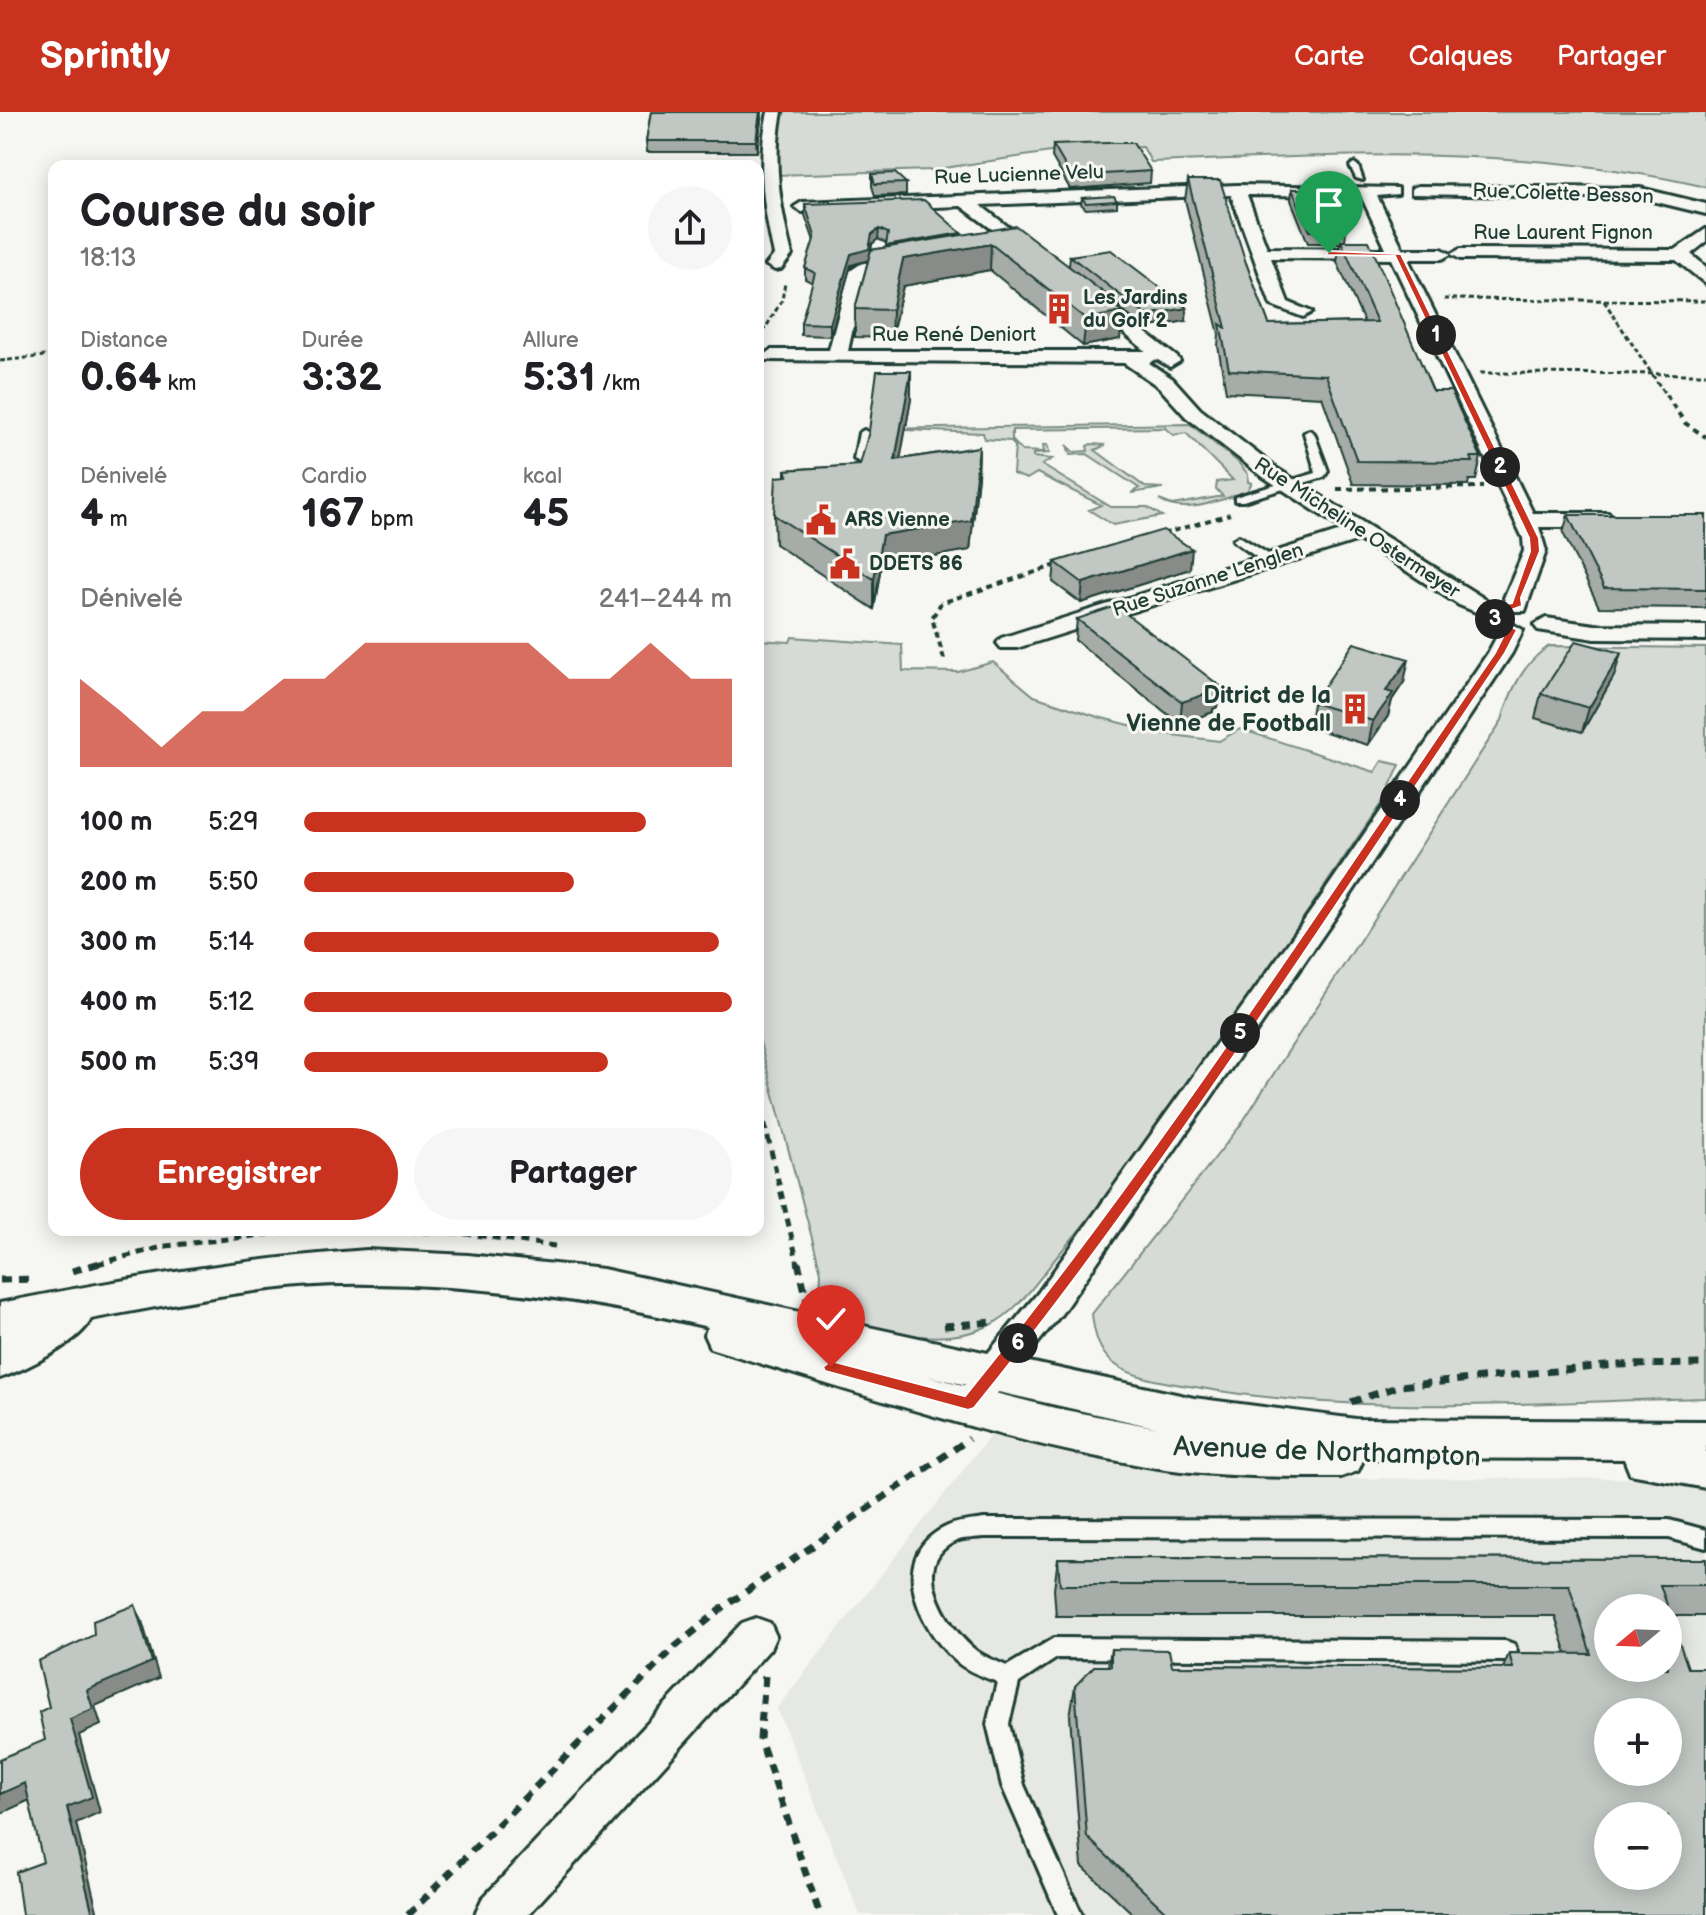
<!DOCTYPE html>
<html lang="fr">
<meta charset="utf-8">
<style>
:root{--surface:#fff;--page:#f6f6f6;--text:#202124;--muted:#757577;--accent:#c8321e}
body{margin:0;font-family:"Balsamiq Sans",sans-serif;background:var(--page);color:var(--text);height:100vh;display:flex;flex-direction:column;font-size:30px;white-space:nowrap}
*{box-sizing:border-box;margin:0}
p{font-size:26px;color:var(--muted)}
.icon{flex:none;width:44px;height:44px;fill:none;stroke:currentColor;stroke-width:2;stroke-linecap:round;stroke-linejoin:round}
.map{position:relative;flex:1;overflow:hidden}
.panel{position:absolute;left:48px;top:48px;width:716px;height:1076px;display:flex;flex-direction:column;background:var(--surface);border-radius:16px;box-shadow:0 4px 20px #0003}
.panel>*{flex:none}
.needle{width:52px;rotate:251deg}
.buttons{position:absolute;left:1594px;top:1482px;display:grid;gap:16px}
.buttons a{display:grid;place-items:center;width:88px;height:88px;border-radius:50%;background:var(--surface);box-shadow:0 4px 20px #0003;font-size:40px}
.pin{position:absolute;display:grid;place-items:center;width:68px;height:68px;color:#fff;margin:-82px -34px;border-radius:50% 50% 50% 0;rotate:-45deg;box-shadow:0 0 8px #0007}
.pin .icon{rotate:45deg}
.km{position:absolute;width:40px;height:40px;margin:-20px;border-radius:50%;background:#222;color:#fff;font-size:22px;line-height:40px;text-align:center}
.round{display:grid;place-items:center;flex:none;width:84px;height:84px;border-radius:42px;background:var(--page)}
.headline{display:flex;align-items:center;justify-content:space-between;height:136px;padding:0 32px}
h1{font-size:44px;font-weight:700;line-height:60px}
.figures{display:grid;grid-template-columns:repeat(3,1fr);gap:12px;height:136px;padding:8px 32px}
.figures div{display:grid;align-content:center}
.figures b{font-size:40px;font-weight:700}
.figures small{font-size:22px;font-weight:400}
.figures p{font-size:22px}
.chart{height:224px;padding:16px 32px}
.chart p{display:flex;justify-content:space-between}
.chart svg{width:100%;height:144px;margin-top:8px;fill:var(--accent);opacity:.7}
.button{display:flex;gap:16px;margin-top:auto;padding:16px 32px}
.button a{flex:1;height:92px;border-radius:48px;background:var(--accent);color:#fff;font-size:32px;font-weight:700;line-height:92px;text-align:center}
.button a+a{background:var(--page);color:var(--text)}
ul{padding:0 32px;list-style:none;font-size:26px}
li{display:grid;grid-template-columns:128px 96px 1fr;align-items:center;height:60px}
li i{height:20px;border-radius:10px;background:var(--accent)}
header{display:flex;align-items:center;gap:48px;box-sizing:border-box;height:112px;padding:0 40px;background:var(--accent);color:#fff}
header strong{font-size:38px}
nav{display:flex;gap:44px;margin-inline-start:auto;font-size:28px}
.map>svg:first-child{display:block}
.built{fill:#e6e8e4;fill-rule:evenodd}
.green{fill:#d6dbd6;stroke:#7a8c85;stroke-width:2}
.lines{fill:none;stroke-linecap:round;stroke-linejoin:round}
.service-casing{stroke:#1f3d34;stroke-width:6}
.minor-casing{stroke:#1f3d34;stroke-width:6}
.tertiary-casing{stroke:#1f3d34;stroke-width:6}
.path-far3{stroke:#1f3d34;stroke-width:3;stroke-dasharray:5 3;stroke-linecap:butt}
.path-far2{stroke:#1f3d34;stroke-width:4;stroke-dasharray:6 5;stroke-linecap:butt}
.path-far1{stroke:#1f3d34;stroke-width:5;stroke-dasharray:8 6;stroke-linecap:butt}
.path{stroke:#1f3d34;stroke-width:7;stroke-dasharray:10 8;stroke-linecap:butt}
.service{fill:#f6f6f2;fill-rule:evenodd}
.minor{fill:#f6f6f2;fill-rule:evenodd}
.tertiary{fill:#f6f6f2;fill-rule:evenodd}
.wall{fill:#a6aca8;stroke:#1f3d34;stroke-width:2;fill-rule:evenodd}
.shaded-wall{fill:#878c88;stroke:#1f3d34;stroke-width:2}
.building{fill:#c1c8c3;stroke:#1f3d34;stroke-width:2;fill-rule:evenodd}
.route{fill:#c8321e;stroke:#fff;stroke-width:2}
.labels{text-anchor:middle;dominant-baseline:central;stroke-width:6;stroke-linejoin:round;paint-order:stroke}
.far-street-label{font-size:20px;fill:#1f3d34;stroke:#f6f6f2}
.far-poi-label{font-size:20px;font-weight:bold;fill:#1f3d34;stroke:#f6f6f2;text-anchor:start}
.poi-label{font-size:24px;font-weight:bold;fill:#1f3d34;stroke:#f6f6f2;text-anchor:end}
.near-street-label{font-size:28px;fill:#1f3d34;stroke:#f6f6f2}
</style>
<header>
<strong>Sprintly</strong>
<nav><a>Carte</a><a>Calques</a><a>Partager</a></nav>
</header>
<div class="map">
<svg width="1706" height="1803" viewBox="0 0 1706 1803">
<rect width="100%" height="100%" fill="#f6f6f2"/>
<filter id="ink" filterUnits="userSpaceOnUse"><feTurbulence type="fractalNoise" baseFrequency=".0125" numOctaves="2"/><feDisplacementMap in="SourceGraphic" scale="16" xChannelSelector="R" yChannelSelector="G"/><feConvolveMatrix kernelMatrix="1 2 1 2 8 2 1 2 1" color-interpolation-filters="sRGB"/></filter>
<g filter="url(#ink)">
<!-- built -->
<path class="built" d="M993 1320 1160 1359 1230 1367 1706 1366V1803H860L777 1596ZM1608 1496H1668V1556H1608ZM1608 1600H1668V1660H1608ZM1608 1704H1668V1764H1608Z"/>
<!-- green -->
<g class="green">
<path d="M781 0H1706V75C1522 32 1338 43 1151 50L1143 35 1071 37 931 58 777 63 776 20Z"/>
<path d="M1190 312 1238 350 1248 362V370L1252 371 1247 379C1223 387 1183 405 1159 388L1172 393 1223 384 1216 377 1217 370 1233 368 1186 321 1173 323 1165 316 1012 318V328L1022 339 1044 340 1043 333H1047L1050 341 1033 342V345L1052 347 1042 353 1111 395H1147L1162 404 1113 413 1089 398 1101 393 1037 361 1027 367 1013 362 1015 334 1010 329 985 327 983 321 879 317Z"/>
<path d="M1091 332 1106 333 1095 338 1145 375 1163 376 1131 381 1139 376 1087 342 1070 343 1067 333 1073 340 1088 339 1087 334Z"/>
<path d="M792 525 902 533 903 559 958 560 993 550 1034 584 1098 605 1165 622 1219 629 1240 617 1375 660 1382 649 1400 653 1385 686C1279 838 1180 1000 1060 1141 1039 1166 1019 1200 988 1214 943 1236 872 1220 828 1201L820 1187 821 1160 758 923V528L790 530Z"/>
<path d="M1549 534 1706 536V1286C1536 1290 1363 1305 1195 1275 1169 1271 1134 1267 1113 1251 1098 1239 1094 1220 1092 1202L1240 1014 1502 608C1510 579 1523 551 1549 534Z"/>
</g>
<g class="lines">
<!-- service casing -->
<g class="service-casing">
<g id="service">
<path d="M1354 51 1358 54 1363 68 1356 66 1350 54Z"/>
<path d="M864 318 869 321 866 347 860 350 854 347 859 321Z"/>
<path d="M1309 318 1314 321 1328 359 1324 365 1243 389H1235V385L1316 361 1304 321Z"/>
<path d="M1239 424 1273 445V451H1265L1235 430 1233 428Z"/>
<path d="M984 1407 1669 1408 1706 1418V1436L1669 1426 984 1425C976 1426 966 1426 959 1428 906 1448 946 1514 974 1537 983 1545 996 1549 1007 1554L1054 1526 1506 1529 1514 1532 1517 1539 1514 1546 1506 1549 1057 1546 1019 1571 1009 1612 1024 1673 1082 1803H1058L1002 1674 987 1612 997 1570C984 1565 969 1560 958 1551 919 1518 884 1442 948 1414 959 1409 972 1409 984 1407Z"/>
</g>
</g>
<!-- minor casing -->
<g class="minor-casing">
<g id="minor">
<path d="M768 0H782C772 49 780 95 792 143L781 157 775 158 766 153 774 143C763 94 757 49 768 0Z"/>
<path d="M1237 73 1398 76V82L1377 84 1403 137H1442L1451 142 1442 147H1408L1533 401H1608L1619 408 1608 415H1539L1546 439 1525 499H1509L1504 486 1524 439 1523 426 1391 147 1271 146 1288 190 1312 200 1303 205 1271 193 1231 83 980 93 1037 137V145L1031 146 961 94 802 100 794 95 802 90ZM1247 83 1361 84 1386 137 1267 136Z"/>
<path d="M1418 74 1640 76 1706 92V102L1640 86 1412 82V76Z"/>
<path d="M1706 117V130L1691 142 1706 155V172L1676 148 1460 147 1451 142 1460 137 1675 138Z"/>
<path d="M904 144 913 149 910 153 873 159 864 165 848 239H1146L1082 187 1091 182 1097 183 1177 245 1180 249 1170 255 1156 247 1149 251 1173 267 1200 297 1276 356 1507 501 1495 508 1459 493 1359 428 1017 536H1001L997 531 1001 526 1344 418 1262 364 1186 305 1159 275 1124 251 764 248 762 244 771 238H829L850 159 862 151Z"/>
<path d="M1546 506 1595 513 1706 514V528L1595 527 1538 518 1534 513Z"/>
<path d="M1511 511 1523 518 1512 541 1339 800 1062 1201 995 1284 982 1289 969 1284 964 1274 969 1264 1038 1181 1319 788 1488 541 1503 513Z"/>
<path d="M756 1506 770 1511 776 1524 770 1537 528 1803H475L482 1787 742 1511Z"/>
</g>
</g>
<!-- tertiary casing -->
<g class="tertiary-casing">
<path id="tertiary" d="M367 1138 468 1143 603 1157 1194 1286 1356 1307 1706 1309V1376L1630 1362 1624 1347 1364 1346 1358 1359 1341 1365C1283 1365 1223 1365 1165 1357 1016 1334 871 1285 726 1241L710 1236 704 1223 708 1215C596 1189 484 1173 369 1172 277 1170 182 1190 91 1207 81 1230 24 1258 0 1266V1191C122 1167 242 1147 367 1138ZM927 1264 1158 1316 1055 1296Z"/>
</g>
<!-- path-far3 -->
<g class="path-far3">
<path d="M1444 187 1706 189"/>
<path d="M1604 189 1667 285"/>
<path d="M759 227 782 188 785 171"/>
<path d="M0 249 54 243"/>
<path d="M1480 261 1706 262"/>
</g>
<!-- path-far2 -->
<g class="path-far2">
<path d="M1666 283 1685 311 1706 325"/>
<path d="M1337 377 1483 375"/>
<path d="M1163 422 1230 402"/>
<path d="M944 547 932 506 941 491 1057 453"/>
</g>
<!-- path-far1 -->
<g class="path-far1">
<path d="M758 984 798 1152"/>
<path d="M338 1118 460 1121 555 1134"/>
<path d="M97 1152 166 1134 306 1118"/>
</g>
<!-- path -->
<g class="path">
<path d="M798 1150 807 1188"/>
<path d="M72 1159 104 1150"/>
<path d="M0 1168 35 1167"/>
<path d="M944 1214 994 1210"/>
<path d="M1351 1290 1400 1274 1616 1253 1706 1252"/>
<path d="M765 1564 760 1627 820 1803"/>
<path d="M408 1803 675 1535 725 1494 969 1327"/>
</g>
<!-- service -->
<use href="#service" class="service"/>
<!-- minor -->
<use href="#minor" class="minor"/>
<!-- tertiary -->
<use href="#tertiary" class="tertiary"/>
</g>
<!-- wall -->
<g class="wall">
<path d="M651 0H762L757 40H647L646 29Z"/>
<path d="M1053 33 1151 59 1150 71 1070 77 1052 45Z"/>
<path d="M872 62 906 71V83L875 84 872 74Z"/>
<path d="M1188 68 1246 151 1269 212 1364 210 1337 150 1340 131H1308L1291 88 1292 77 1346 119 1345 129 1433 279 1481 345 1476 368H1469L1468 373 1353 372 1322 285 1226 280 1218 234 1219 222 1185 88Z"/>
<path d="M1082 86 1117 89V95L1086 97 1081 92Z"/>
<path d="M805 92 961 123 1069 154 1070 144 1186 209 1145 216 1120 197V227L1083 234 990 158 903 174 891 226 855 225V197L868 149 851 153 830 224 801 223V211L813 171 805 167V156L814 129 805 103ZM878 127 886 131V136L871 138 872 132Z"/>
<path d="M911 287 900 347 979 335 978 364 970 438 881 453 874 497 775 432 774 403 785 364V358L860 353Z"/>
<path d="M1568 403H1706V496L1599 495 1563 421Z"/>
<path d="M1055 450 1190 457 1081 491 1053 470Z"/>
<path d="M1077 507 1220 574 1217 595 1213 597V600L1180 612 1075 528Z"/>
<path d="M1614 564 1582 620 1535 606 1541 582Z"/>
<path d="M1404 570 1392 588 1388 604 1368 633 1309 615 1313 591Z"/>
<path d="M1058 1446 1706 1447V1504H1670L1706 1803H1134L1082 1754 1070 1604 1075 1574 1108 1554 1111 1537 1172 1554 1503 1556 1509 1541 1567 1542 1555 1504H1056L1054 1477Z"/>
</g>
<!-- shaded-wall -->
<g class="shaded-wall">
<path d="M760 0H762L757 40 756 29Z"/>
<path d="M879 117 878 127 872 132 869 148 851 153 830 224V212L851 142Z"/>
<path d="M961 121V132L886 134Z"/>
<path d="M991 132 990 158 903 174 891 226 892 198 903 147Z"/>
<path d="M1116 194H1121L1120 200H1123L1120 227 1083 234 1086 207Z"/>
<path d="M1187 196 1186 209 1145 216 1146 203Z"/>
<path d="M911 259V287L895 377V348Z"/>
<path d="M979 335 978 364 970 438 881 453 874 497V467L882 423Z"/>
<path d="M1192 437 1190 457 1081 491 1083 471Z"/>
<path d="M1621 541 1614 564 1582 620 1589 596Z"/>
<path d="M1409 547 1404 570 1392 588 1388 604 1368 633 1373 609 1386 579Z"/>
<path d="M1220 574 1217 595 1213 597V600L1180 612 1182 590Z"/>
<path d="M135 1493 142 1509 159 1566 95 1594 101 1613 79 1623 100 1700 76 1711 98 1803H93L67 1695 70 1607Z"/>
<path d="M25 1671 34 1686 0 1702V1682Z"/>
</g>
<!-- building -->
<g class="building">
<path d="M651 0H760L756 29H646Z"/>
<path d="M1108 31H1133L1151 59 1071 64 1053 33Z"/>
<path d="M895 61 906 71 875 72 872 62Z"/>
<path d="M1188 68H1220L1246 151 1269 212 1377 210 1341 129H1369L1433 279H1451L1481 345H1471L1473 350 1357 349 1326 263 1229 258 1220 212 1226 216Z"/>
<path d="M1292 77H1326L1346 119H1310Z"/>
<path d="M1114 84 1117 89 1086 91 1082 86Z"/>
<path d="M924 88 961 121 886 134 888 121 879 117 872 122 869 137 851 142 830 212 801 211 815 161 805 156 815 124 805 92Z"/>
<path d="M1016 114 1121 194H1116L1123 200 1086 207 991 132 903 147 892 198 855 197 871 138Z"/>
<path d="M1111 138 1187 196 1146 203 1070 144Z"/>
<path d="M877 259H911L895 348 979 335 971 409 882 423 874 467 774 403 776 365 788 364 785 358 860 353 869 319Z"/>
<path d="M1568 403H1706V477L1604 476Z"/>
<path d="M1163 418 1192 437 1083 471 1055 450Z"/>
<path d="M1116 494 1220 574 1213 577 1216 579 1182 590 1077 507Z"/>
<path d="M1576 529 1621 541 1589 596 1541 582Z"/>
<path d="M1354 531 1409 547 1386 579 1393 581 1373 609 1313 591Z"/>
<path d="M1058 1446 1706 1447V1473H1660L1668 1496H1608V1556H1668V1497L1688 1556H1706V1803H1169L1087 1725 1075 1574 1094 1554H1111V1537L1169 1538 1172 1554 1513 1556 1509 1541 1591 1542 1569 1473H1060ZM1608 1600H1668V1660H1608ZM1608 1704H1668V1764H1608Z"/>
<path d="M135 1493 152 1550 87 1578 93 1597 70 1607 92 1685 67 1695 93 1803H22L16 1760 43 1750 25 1671 0 1682V1647L45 1628 39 1600 49 1595 38 1549 94 1523 93 1509Z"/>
</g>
</g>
<!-- route -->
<path class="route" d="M1329 139 1401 142 1539 426 1540 439 1521 486 1522 494 1500 502 1504 510 1517 518 1505 541C1333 795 1167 1057 974 1296L968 1298 825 1259 823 1255 831 1249 965 1284C1157 1049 1323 791 1495 541L1506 519 1496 514 1490 501 1499 493 1512 491 1530 439 1529 426 1395 144 1326 143Z"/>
<!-- icons -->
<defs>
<g id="building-bare" transform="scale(2.4)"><path d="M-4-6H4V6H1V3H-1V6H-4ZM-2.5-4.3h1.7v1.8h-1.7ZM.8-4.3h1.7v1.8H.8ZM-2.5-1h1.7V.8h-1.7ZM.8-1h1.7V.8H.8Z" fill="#c8321e" stroke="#f6f6f2" stroke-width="2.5" paint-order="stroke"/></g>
<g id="civic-bare" transform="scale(2.4)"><path d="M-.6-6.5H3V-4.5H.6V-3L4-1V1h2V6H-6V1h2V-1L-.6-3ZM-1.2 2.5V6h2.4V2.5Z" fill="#c8321e" stroke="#f6f6f2" stroke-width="2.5" paint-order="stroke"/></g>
</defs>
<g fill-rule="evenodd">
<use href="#building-bare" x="1059" y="197"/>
<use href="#civic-bare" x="821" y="408"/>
<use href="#civic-bare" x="845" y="452"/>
<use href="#building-bare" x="1355" y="597"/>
</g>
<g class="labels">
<!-- far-street labels -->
<g class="far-street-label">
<text transform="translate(1019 63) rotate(-2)">Rue Lucienne Velu</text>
<text transform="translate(1563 82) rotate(2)">Rue Colette Besson</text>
<text x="1563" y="121">Rue Laurent Fignon</text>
<text x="954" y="223">Rue René Deniort</text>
<text transform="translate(1357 416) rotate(33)">Rue Micheline Ostermeyer</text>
<text transform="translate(1208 468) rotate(-18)">Rue Suzanne Lenglen</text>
</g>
<!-- far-poi labels -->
<g class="far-poi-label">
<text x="1083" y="186">Les Jardins<tspan x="1083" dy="23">du Golf 2</tspan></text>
<text x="845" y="408">ARS Vienne</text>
<text x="869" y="452">DDETS 86</text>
</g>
<!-- poi labels -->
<g class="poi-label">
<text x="1331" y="583">Ditrict de la<tspan x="1331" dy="28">Vienne de Football</tspan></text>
</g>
<!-- near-street labels -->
<g class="near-street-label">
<text transform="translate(1327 1340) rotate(2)">Avenue de Northampton</text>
</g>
</g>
</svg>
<div class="buttons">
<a><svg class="needle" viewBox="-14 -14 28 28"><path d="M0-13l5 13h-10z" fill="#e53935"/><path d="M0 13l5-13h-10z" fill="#757577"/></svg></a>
<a>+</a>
<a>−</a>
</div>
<div class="pin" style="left:1329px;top:141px;background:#1e9e55"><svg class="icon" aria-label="arrive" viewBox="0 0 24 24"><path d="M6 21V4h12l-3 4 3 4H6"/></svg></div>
<div class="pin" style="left:831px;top:1255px;background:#d93025"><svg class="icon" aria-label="check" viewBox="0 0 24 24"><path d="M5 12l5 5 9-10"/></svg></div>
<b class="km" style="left:1436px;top:223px">1</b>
<b class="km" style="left:1500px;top:355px">2</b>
<b class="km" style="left:1495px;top:507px">3</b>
<b class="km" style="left:1400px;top:688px">4</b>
<b class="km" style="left:1240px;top:921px">5</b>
<b class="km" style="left:1018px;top:1231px">6</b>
<section class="panel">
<div class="headline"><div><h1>Course du soir</h1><p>18:13</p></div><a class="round"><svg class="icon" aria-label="share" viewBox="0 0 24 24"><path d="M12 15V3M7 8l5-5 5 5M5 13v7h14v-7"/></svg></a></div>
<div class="figures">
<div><p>Distance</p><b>0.64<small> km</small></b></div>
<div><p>Durée</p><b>3:32</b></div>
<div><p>Allure</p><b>5:31<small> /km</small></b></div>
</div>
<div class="figures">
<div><p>Dénivelé</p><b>4<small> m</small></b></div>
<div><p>Cardio</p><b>167<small> bpm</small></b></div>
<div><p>kcal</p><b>45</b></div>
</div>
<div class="chart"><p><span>Dénivelé</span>241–244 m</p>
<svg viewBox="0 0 160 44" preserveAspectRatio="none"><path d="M0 44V17L10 27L20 38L30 27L40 27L50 17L60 17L70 6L80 6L90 6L100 6L110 6L120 17L130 17L140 6L150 17L160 17V44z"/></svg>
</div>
<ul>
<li><b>100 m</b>5:29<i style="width:80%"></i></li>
<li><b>200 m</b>5:50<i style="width:63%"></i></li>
<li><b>300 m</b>5:14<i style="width:97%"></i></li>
<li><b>400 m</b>5:12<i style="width:100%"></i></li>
<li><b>500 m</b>5:39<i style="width:71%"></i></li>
</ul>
<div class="button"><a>Enregistrer</a><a>Partager</a></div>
</section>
</div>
